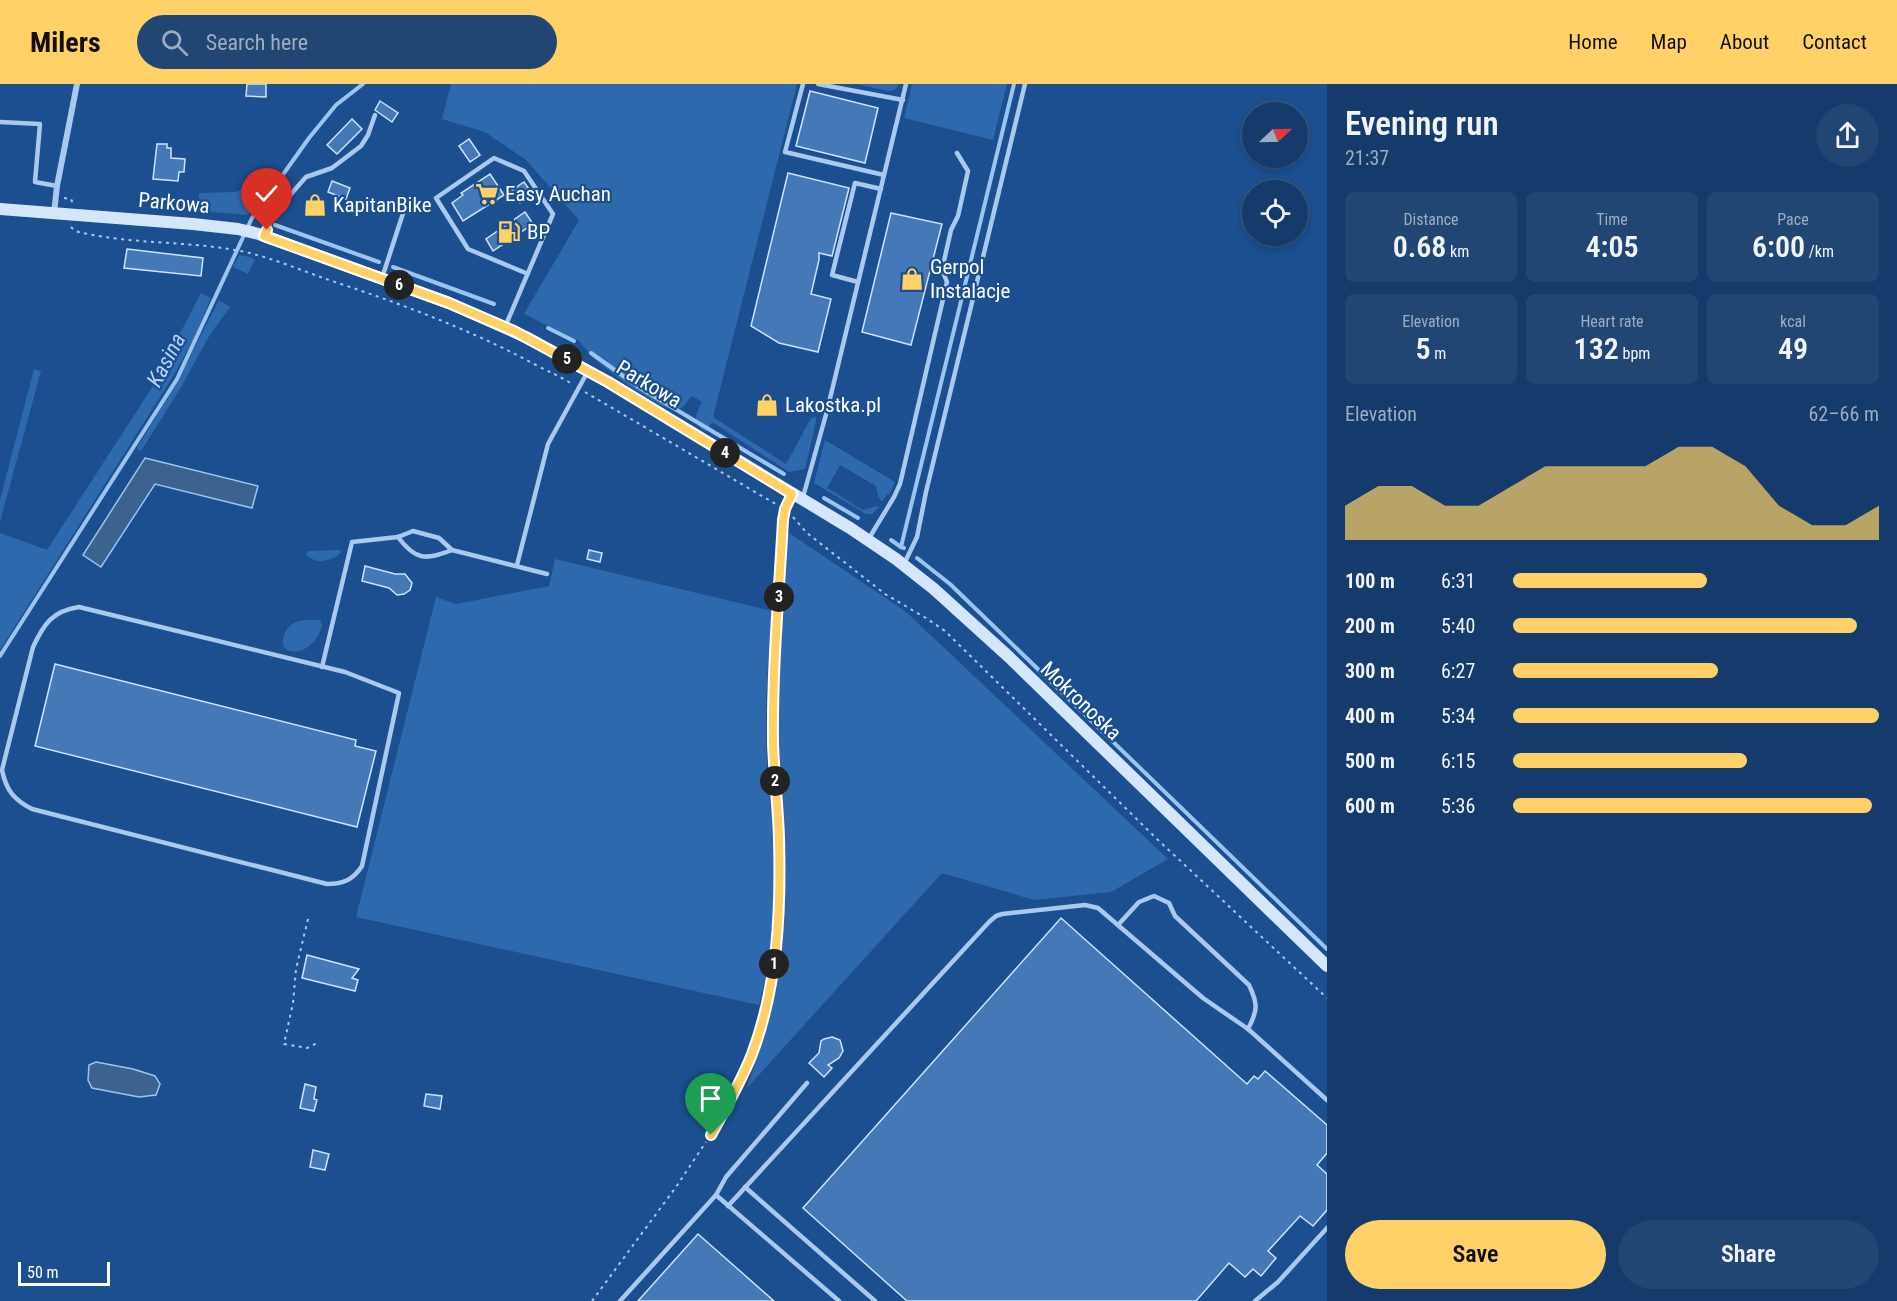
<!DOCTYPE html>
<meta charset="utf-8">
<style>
:root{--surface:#143b6b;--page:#214673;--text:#f1f3f6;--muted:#9dadc1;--line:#33557e;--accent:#ffd166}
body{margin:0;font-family:"Roboto Condensed",sans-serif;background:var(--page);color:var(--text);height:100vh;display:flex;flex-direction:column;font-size:22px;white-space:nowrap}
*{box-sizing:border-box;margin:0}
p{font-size:20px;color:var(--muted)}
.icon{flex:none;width:33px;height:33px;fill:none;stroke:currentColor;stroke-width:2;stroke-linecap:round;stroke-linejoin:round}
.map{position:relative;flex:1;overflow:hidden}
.side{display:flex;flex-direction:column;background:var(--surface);width:570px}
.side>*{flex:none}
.needle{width:39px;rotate:68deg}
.controls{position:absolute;left:1242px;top:18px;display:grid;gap:12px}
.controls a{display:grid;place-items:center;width:66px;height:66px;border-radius:50%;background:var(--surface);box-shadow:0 3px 9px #0003,0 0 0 2px var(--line);font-size:30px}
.scale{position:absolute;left:18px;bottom:15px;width:92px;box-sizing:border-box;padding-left:6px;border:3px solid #fff;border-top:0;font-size:16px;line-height:21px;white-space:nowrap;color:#fff;-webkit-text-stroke:4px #1b4f8f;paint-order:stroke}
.pin{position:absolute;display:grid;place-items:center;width:51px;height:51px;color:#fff;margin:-62px -26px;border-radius:50% 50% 50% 0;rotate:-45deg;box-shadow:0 0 6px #0007}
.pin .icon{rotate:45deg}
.km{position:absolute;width:30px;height:30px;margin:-15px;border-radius:50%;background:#222;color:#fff;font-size:16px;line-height:30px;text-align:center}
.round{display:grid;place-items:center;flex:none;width:63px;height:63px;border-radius:32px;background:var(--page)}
.head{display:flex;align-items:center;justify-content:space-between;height:102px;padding:0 18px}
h1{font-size:33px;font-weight:600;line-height:45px}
.metrics{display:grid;grid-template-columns:repeat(3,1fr);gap:9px;height:102px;padding:6px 18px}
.metrics div{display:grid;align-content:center;border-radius:9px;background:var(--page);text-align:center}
.metrics b{font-size:30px;font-weight:600}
.metrics small{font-size:16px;font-weight:400}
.metrics p{font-size:16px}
.chart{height:168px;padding:12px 18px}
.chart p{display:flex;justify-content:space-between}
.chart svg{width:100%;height:108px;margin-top:6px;fill:var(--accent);opacity:.7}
.primary-button{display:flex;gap:12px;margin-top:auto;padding:12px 18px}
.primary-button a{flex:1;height:69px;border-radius:36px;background:var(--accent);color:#111;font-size:24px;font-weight:600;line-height:69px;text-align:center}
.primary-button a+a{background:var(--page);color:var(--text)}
ul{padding:0 18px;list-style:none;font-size:20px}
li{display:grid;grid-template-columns:96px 72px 1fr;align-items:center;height:45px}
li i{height:15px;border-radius:8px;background:var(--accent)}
header{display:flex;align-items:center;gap:36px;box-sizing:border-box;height:84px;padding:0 30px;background:var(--accent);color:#111}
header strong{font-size:28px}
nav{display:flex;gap:33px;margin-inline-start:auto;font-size:21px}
.search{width:420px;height:54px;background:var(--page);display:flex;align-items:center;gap:15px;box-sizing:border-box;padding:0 21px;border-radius:33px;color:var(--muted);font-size:22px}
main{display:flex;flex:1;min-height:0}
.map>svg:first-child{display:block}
.green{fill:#2e69ad}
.water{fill:#3c6290;stroke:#9cc4f0;stroke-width:1.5}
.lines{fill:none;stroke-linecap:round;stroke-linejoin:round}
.stream{stroke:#9cc4f0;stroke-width:4}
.building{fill:#4478b7;stroke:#cfe3fa;stroke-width:1.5}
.path{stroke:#a9c9ee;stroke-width:2;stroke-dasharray:3 4.5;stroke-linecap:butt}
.lane{stroke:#a9c9ee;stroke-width:4.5}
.street{stroke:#a9c9ee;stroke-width:6}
.secondary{stroke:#d6e6fa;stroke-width:12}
.route-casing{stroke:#fff;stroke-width:12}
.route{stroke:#ffd166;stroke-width:8}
.labels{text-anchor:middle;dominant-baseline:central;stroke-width:4.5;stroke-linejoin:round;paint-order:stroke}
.poi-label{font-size:21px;fill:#fff;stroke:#1b4f8f;text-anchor:start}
.street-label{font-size:21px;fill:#fff;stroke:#1b4f8f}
.water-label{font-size:22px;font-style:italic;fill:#b5d3f5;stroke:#1b4f8f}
</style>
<header>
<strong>Milers</strong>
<div class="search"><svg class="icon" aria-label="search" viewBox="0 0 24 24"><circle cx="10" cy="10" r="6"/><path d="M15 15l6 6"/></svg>Search here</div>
<nav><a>Home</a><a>Map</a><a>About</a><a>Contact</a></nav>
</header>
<main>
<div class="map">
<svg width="1327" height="1217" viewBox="0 0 1327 1217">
<rect width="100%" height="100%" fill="#1b4f8f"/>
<!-- green -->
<g class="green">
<path d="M451 0H797L713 333 786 380 811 334 816 333V338L805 385 789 388 712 338 706 348C692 338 695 332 702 318L692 312 682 324 674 326 662 322 629 302 592 273 579 257 524 230 579 136 526 76 485 48 442 35Z"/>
<path d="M857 0H899L895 6 888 7Z"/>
<path d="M912 0H1007L993 56 904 34Z"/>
<path d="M265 97 249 131 199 127V109L235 108Z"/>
<path d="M239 171 250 173 255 176 248 190 233 183Z"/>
<path d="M201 209 211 214 193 256 174 291 0 566V449L47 466 151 305Z"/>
<path d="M219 216 230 223 208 254 180 305 141 367 137 364 179 294Z"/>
<path d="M34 285 41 287 0 438V416Z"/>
<path d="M825 356 895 398 889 411 887 410 882 418 878 412 876 402 840 381 827 404 863 426 876 422 879 423 872 430H866L814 399Z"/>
<path d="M786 447 905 527 1168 775 1111 808 1034 816 942 789 747 1004 767 941 776 899 783 839V789L776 697 775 613Z"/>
<path d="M340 466 341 468C333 478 314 481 306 470L309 467Z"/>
<path d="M555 475 772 527C768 577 764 627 767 677 768 709 774 741 774 773 775 824 772 872 759 921L356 833 436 513 456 520 549 502Z"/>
<path d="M304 536H320L322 541C315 574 273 576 285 549 289 540 295 538 304 536Z"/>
</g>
<!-- water -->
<g class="water">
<path d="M145 374 258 402 252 424 155 400 101 483 83 471Z"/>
<path d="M96 978 133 985 155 992 160 1000 156 1011 139 1013 92 1004 88 996 89 981Z"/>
</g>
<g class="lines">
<!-- stream -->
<g class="stream">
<path d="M275 141 379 178"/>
<path d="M393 183 494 220"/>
<path d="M548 244 574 257"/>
<path d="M591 269 640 304 784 390"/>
<path d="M824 414 858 434"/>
<path d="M891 456 901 463"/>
<path d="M904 464 901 463 1014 0"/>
<path d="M917 474 950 500 1327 865"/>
<path d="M0 572 177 295 252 134 309 54 336 21 363 0"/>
</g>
</g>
<!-- building -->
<g class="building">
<path d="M247 0H266V13L246 12Z"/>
<path d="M810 7 878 24 865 79 796 62Z"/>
<path d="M380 17 398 29 392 38 375 26Z"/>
<path d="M352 35 362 45 337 70 327 61Z"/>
<path d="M469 55 480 71 470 78 459 62Z"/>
<path d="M157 60H167V64H171V74L185 75 184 88H179L178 97 153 95Z"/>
<path d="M788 89 849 104 832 172 819 169V176L811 210 831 215 818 268 779 259 751 242Z"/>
<path d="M490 90 504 111 463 137 452 119 463 111 461 109Z"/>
<path d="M332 97 350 104 346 115 328 108Z"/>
<path d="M524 98 533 111 520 119 512 106Z"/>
<path d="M313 112 324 116 319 129 308 124Z"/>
<path d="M525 128 533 140 493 167 486 155Z"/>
<path d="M891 129 942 140 911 261 862 248Z"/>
<path d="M127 165 203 174 201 192 124 184Z"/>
<path d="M589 466 602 469 600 478 587 475Z"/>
<path d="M365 482 395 490H405L412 499 410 506 404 510 397 511 389 504 362 497Z"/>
<path d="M55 580 356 656 355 662 376 667 357 743 35 662Z"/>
<path d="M1061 834 1247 1000 1254 992 1258 995 1265 987 1327 1041V1069L1317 1081 1327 1090V1126L1313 1142 1300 1132 1268 1167 1276 1174 1261 1192 1253 1185 1245 1193 1229 1179 1196 1217H907L803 1124Z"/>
<path d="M307 871 359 885 352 894 358 896 355 907 302 894Z"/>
<path d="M832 953 840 956 843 967 839 974 828 981 832 984 824 993 809 979 819 969 821 957 824 955Z"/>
<path d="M305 1000 316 1003 314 1015 317 1016 314 1027 300 1024Z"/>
<path d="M426 1010 442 1012 440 1025 424 1022Z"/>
<path d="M313 1066 329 1070 325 1086 310 1083Z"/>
<path d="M698 1150 774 1217H638Z"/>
</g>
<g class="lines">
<!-- path -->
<g class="path">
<path d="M64 114 71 115 73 120"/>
<path d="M71 143 75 147C126 160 178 157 229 165 264 170 297 185 329 196 402 220 469 245 536 281 549 288 560 292 572 300"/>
<path d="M585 308 779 422"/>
<path d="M793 433 807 449 885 510 926 534 945 547 1158 756 1327 914"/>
<path d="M308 835 296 885 293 919 284 960 307 964 319 958"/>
<path d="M592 1217 676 1103 706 1058"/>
</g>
<!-- lane -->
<g class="lane">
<path d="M803 0 785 68 884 91"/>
<path d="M818 0 903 16"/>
<path d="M0 38 40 40 35 98 57 102"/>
<path d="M265 149 277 126 306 93 332 84 361 62 368 51 375 31"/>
<path d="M382 194 407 117"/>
<path d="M858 198 832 191 855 99 881 105"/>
<path d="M505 243 553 130 524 87 494 74 436 114 468 165 528 190"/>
<path d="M803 413 827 327 906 0"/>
<path d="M398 453C416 477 426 476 452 466"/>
<path d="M868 456 894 413 900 400 947 198 942 186 951 146 958 132 968 87 957 69"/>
<path d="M904 480 917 453 926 408 1025 0"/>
<path d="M517 481 548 360 588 287"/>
<path d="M79 523 345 588 399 609 362 782C353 796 343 800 327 800L32 725C14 716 6 706 2 686L33 563C44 540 52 527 79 523Z"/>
<path d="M322 583 352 458 398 453 413 447 439 454 452 466 547 490"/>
<path d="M1118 841 1139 818 1154 812 1169 819 1175 832 1249 901C1258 920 1258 926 1248 945"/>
<path d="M711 1051C726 1024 741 998 752 970 778 901 782 827 779 754 778 723 774 691 773 659 772 585 779 510 783 436L785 425 791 412"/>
<path d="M745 1103 875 1217"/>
<path d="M716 1111 726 1093 807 999"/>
<path d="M728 1122 989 838 996 832 1002 830 1085 821 1098 824 1203 914 1248 945 1327 1016"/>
<path d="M620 1217 716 1111 839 1217"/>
<path d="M1255 1217 1278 1198 1327 1144"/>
</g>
<!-- street -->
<path class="street" d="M54 129 57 102 77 0"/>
<!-- secondary -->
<path class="secondary" d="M0 125 193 140 238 145 259 150 449 219 528 254 608 298 850 444 896 475 934 505 1009 573 1327 882"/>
</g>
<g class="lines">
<!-- route casing -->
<g class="route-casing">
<path id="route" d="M267 146 264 152 449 219 514 247 608 298 792 410 785 425 783 436C779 510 772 585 773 659 774 691 778 723 779 754 781 827 778 901 752 970 741 998 726 1024 711 1051"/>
</g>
<!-- route -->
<use href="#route" class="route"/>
</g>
<!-- icons -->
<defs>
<g id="supermarket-bare" transform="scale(1.8)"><path d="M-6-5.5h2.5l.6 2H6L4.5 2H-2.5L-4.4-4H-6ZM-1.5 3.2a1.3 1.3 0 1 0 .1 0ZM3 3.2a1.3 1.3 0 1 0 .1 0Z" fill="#ffd166" stroke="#1b4f8f" stroke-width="2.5" paint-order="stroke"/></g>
<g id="shop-bare" transform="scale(1.8)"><path d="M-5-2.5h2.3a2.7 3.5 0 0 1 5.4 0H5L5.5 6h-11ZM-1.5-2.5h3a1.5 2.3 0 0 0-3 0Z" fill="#ffd166" stroke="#1b4f8f" stroke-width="2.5" paint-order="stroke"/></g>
<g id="fuel-bare" transform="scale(1.8)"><path d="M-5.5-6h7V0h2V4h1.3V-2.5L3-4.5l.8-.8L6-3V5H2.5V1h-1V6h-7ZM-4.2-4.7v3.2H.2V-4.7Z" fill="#ffd166" stroke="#1b4f8f" stroke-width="2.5" paint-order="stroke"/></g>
</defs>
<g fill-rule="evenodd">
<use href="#supermarket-bare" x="487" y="110"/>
<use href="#shop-bare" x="315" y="121"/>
<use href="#fuel-bare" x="509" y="148"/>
<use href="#shop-bare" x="912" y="195"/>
<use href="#shop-bare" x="767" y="321"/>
</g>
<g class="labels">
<!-- poi labels -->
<g class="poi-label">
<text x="505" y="110">Easy Auchan</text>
<text x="333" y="121">KapitanBike</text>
<text x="527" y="148">BP</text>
<text x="930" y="183">Gerpol<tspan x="930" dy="24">Instalacje</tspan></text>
<text x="785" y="321">Lakostka.pl</text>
</g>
<!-- street labels -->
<g class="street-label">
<text transform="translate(174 119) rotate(5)">Parkowa</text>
<text transform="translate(649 300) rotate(31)">Parkowa</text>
<text transform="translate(1081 617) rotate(44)">Mokronoska</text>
</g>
<!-- water labels -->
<g class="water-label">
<text transform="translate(166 276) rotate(-62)">Kasina</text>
</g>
</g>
</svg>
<div class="controls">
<a><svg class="needle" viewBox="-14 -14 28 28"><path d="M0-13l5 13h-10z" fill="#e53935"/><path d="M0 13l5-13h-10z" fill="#9dadc1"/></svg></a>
<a><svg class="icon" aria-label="locate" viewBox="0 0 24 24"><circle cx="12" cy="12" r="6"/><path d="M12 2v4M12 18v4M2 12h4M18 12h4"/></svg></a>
</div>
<div class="scale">50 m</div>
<div class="pin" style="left:711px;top:1051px;background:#1e9e55"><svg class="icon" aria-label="arrive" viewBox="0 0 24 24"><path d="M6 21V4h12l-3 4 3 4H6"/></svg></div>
<div class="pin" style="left:267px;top:146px;background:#d93025"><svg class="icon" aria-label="check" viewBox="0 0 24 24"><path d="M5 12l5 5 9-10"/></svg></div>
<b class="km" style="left:774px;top:880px">1</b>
<b class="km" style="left:775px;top:697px">2</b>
<b class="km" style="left:779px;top:513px">3</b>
<b class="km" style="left:725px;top:369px">4</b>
<b class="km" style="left:567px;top:275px">5</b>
<b class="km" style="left:399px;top:201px">6</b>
</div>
<section class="side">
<div class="head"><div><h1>Evening run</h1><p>21:37</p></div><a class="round"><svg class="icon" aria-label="share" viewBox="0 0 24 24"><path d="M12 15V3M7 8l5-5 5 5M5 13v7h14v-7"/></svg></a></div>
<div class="metrics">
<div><p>Distance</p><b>0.68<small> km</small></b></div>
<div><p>Time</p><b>4:05</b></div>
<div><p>Pace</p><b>6:00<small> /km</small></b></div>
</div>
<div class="metrics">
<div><p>Elevation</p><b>5<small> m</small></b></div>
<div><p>Heart rate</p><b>132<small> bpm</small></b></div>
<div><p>kcal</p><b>49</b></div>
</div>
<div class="chart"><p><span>Elevation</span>62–66 m</p>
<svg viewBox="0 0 160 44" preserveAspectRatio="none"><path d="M0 44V30L10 22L20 22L30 30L40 30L50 22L60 14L70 14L80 14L90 14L100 6L110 6L120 14L130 30L140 38L150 38L160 30V44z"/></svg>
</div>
<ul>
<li><b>100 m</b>6:31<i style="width:53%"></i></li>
<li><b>200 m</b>5:40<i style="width:94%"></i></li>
<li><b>300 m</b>6:27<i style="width:56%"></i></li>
<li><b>400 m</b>5:34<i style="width:100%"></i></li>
<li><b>500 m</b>6:15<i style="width:64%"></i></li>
<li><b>600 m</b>5:36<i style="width:98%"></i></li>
</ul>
<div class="primary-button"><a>Save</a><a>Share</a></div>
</section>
</main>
